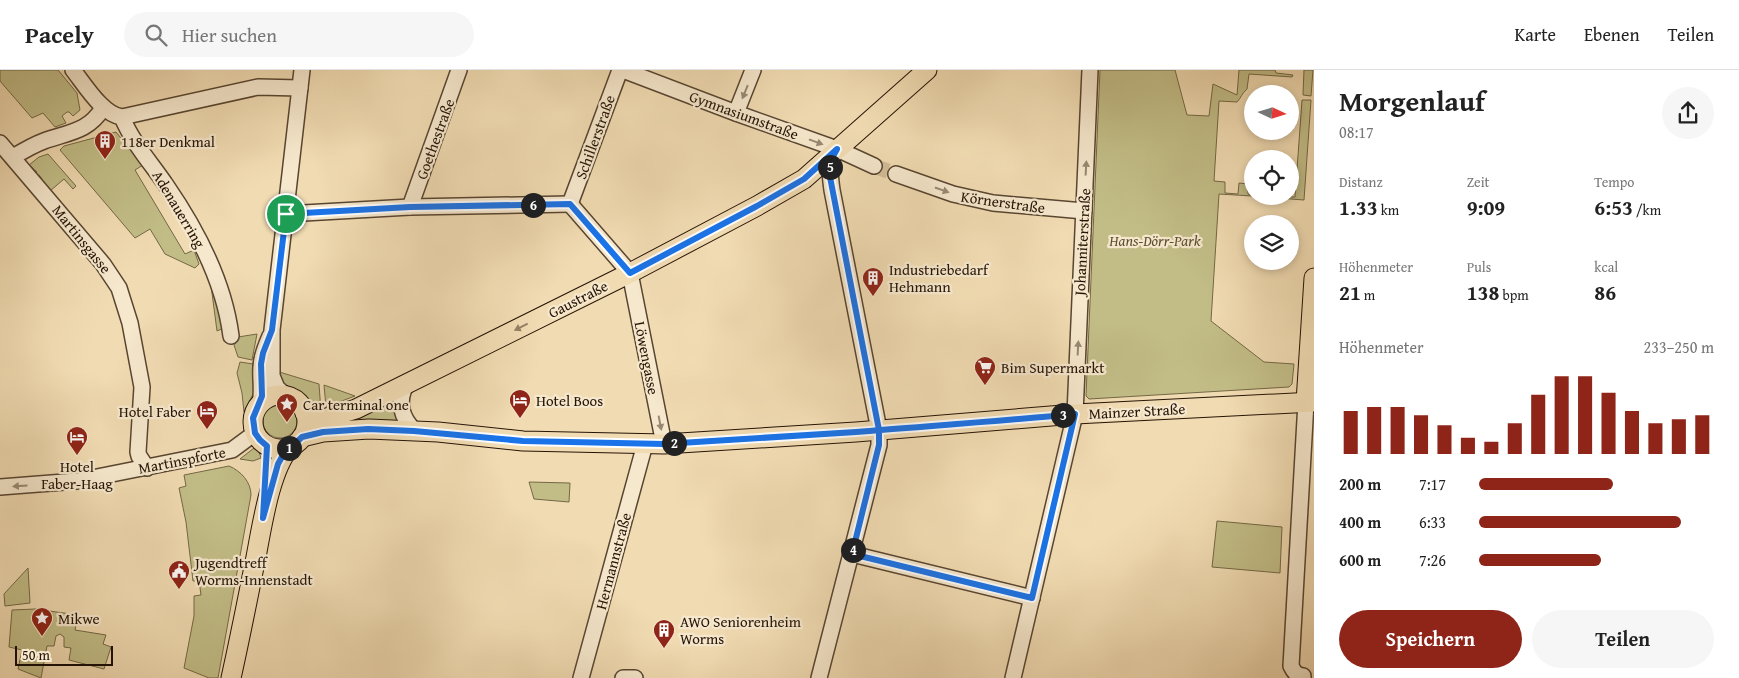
<!DOCTYPE html>
<html lang="de">
<meta charset="utf-8">
<style>
:root{--surface:#fff;--page:#f6f6f6;--text:#222;--muted:#767676;--line:#e0e0e0;--accent:#8f2418}
body{margin:0;font-family:"Gentium Book Plus",serif;background:var(--page);color:var(--text);height:100vh;display:flex;flex-direction:column;font-size:19px;white-space:nowrap}
*{box-sizing:border-box;margin:0}
p{font-size:16px;color:var(--muted)}
.icon{flex:none;width:28px;height:28px;fill:none;stroke:currentColor;stroke-width:2;stroke-linecap:round;stroke-linejoin:round}
.map{position:relative;flex:1;overflow:hidden}
.drawer{display:flex;flex-direction:column;background:var(--surface);width:425px}
.drawer>*{flex:none}
.needle{width:32px;rotate:94deg}
.buttons{position:absolute;left:1244px;top:15px;display:grid;gap:10px}
.buttons a{display:grid;place-items:center;width:55px;height:55px;border-radius:50%;background:var(--surface);box-shadow:0 2px 8px #0003;font-size:25px}
.scale{position:absolute;left:15px;bottom:12px;width:98px;box-sizing:border-box;padding-left:5px;border:2px solid #251306;border-top:0;font-size:14px;line-height:18px;white-space:nowrap;color:#251306;-webkit-text-stroke:4px #f6e8cd;paint-order:stroke}
.pin{position:absolute;display:grid;place-items:center;width:42px;height:42px;color:#fff;margin:-21px;border:2px solid #fff;border-radius:50%;box-shadow:0 1px 5px #0007}
.km{position:absolute;width:25px;height:25px;margin:-12px;border-radius:50%;background:#222;color:#fff;font-size:14px;line-height:25px;text-align:center}
.round{display:grid;place-items:center;flex:none;width:52px;height:52px;border-radius:26px;background:var(--page)}
.overview{display:flex;align-items:center;justify-content:space-between;height:85px;padding:0 25px}
h1{font-size:28px;font-weight:700;line-height:38px}
.figures{display:grid;grid-template-columns:repeat(3,1fr);gap:8px;height:85px;padding:5px 25px}
.figures div{display:grid;align-content:center}
.figures b{font-size:21px;font-weight:700}
.figures small{font-size:14px;font-weight:400}
.figures p{font-size:14px}
.chart{height:140px;padding:10px 25px}
.chart p{display:flex;justify-content:space-between}
.chart svg{width:100%;height:90px;margin-top:5px;stroke:var(--accent);stroke-width:6}
.button{display:flex;gap:10px;margin-top:auto;padding:10px 25px}
.button a{flex:1;height:58px;border-radius:30px;background:var(--accent);color:#fff;font-size:20px;font-weight:700;line-height:58px;text-align:center}
.button a+a{background:var(--page);color:var(--text)}
ul{padding:0 25px;list-style:none;font-size:16px}
li{display:grid;grid-template-columns:80px 60px 1fr;align-items:center;height:38px}
li i{height:12px;border-radius:6px;background:var(--accent)}
header{display:flex;align-items:center;gap:30px;box-sizing:border-box;height:70px;padding:0 25px;background:var(--surface);border-bottom:1px solid var(--line)}
header strong{font-size:24px}
nav{display:flex;gap:28px;margin-inline-start:auto;font-size:18px}
.search{width:350px;height:45px;background:var(--page);display:flex;align-items:center;gap:12px;box-sizing:border-box;padding:0 18px;border-radius:28px;color:var(--muted);font-size:19px}
main{display:flex;flex:1;min-height:0}
.map>svg:first-child{display:block}
.green{fill:#c2bd87;stroke:#746846}
.lines{fill:none;stroke-linecap:round;stroke-linejoin:round}
.minor-tunnel{stroke:#d2bd98;stroke-width:15;stroke-dasharray:15 8;stroke-linecap:butt}
.minor-casing{stroke:#584531;stroke-width:18}
.major-casing{stroke:#251306;stroke-width:21}
.minor{stroke:#f6e8cd;stroke-width:15}
.major{stroke:#f1dbb2;stroke-width:19}
.oneway{fill:#988873}
.oneway2{fill:#958165}
.route-casing{stroke:#fff;stroke-width:10}
.route{stroke:#1a73e8;stroke-width:6}
.labels{text-anchor:middle;dominant-baseline:central;stroke-width:4.5;stroke-linejoin:round;paint-order:stroke}
.street-label{font-size:15px;fill:#251306;stroke:#f6e8cd}
.poi-label{font-size:15px;fill:#251306;stroke:#f6e8cd;text-anchor:start}
.park-label{font-size:15px;font-style:italic;fill:#5c4e33;stroke:#f6e8cd}
</style>
<header>
<strong>Pacely</strong>
<div class="search"><svg class="icon" aria-label="search" viewBox="0 0 24 24"><circle cx="10" cy="10" r="6"/><path d="M15 15l6 6"/></svg>Hier suchen</div>
<nav><a>Karte</a><a>Ebenen</a><a>Teilen</a></nav>
</header>
<main>
<div class="map">
<svg width="1314" height="608" viewBox="0 0 1314 608">
<rect width="100%" height="100%" fill="#f1dbb2"/>
<filter id="stains"><feTurbulence type="fractalNoise" baseFrequency=".004" numOctaves="4"/><feColorMatrix values="0 0 0 0 .2 0 0 0 0 .09 0 0 0 0 .02 0 0 0 .5 -.17"/></filter>
<radialGradient id="worn" r=".72"><stop offset=".6" stop-color="#630" stop-opacity="0"/><stop offset="1" stop-color="#630" stop-opacity=".3"/></radialGradient>
<!-- green -->
<g class="green">
<path d="M0 0H58L77 23 80 40 73 46 69 42H67L62 46 66 53 55 57 43 43 32 48 0 11Z"/>
<path d="M1100 0H1175L1187 45 1209 46 1213 14 1237 25 1239 0H1275L1276 3 1293 5 1292 7 1249 4 1247 19C1242 23 1241 28 1237 32L1219 31 1214 111 1225 112V123L1238 124 1239 113 1248 114V124L1252 125V126L1219 124 1211 251 1264 292 1294 294 1292 314 1289 317 1089 329 1086 326Z"/>
<path d="M1304 0H1313L1311 26 1303 25Z"/>
<path d="M1302 30H1311L1304 130 1253 126 1295 127Z"/>
<path d="M116 62 143 95 135 100 185 184 194 180 199 194 195 198 165 184 150 159 135 168 60 80 64 76Z"/>
<path d="M48 84 76 116 73 119 64 109 50 121 41 110 42 109 39 105 38 106 36 103 37 102 29 95 39 87Z"/>
<path d="M210 208 217 219 219 242 224 258 217 261Z"/>
<path d="M257 264 252 290 238 287 234 275 238 267Z"/>
<path d="M240 292 253 294 254 322 244 342 242 323 237 303Z"/>
<path d="M276 301 319 314 321 342 310 338 302 328 285 318Z"/>
<path d="M324 315 355 326 326 337Z"/>
<path d="M393 330 397 352 348 354 347 349Z"/>
<circle cx="280" cy="351" r="17"/>
<path d="M254 378 258 379 261 388 253 391 240 389Z"/>
<path d="M229 396C241 401 251 412 251 425L218 608H209L184 598 194 546V526L201 525 199 511H193L186 452 179 418 186 416 184 405Z"/>
<path d="M529 412 570 413 569 432 534 429Z"/>
<path d="M1217 451 1282 457 1280 503 1212 497Z"/>
<path d="M28 498 30 533 5 536 4 524Z"/>
<path d="M35 539 78 545 75 560 106 565 103 574 111 577 104 599 69 590 71 578 64 577V567L60 564 56 566 54 576H47L41 608 18 599 22 580 9 577 12 540Z"/>
</g>
<g class="lines">
<!-- minor-tunnel -->
<path class="minor-tunnel" d="M874 96 896 104"/>
<!-- minor casing -->
<g class="minor-casing">
<g id="minor">
<path d="M73 0C85 15 103 45 122 47L258 17 300 18"/>
<path d="M623 0 736 43 837 79 874 96"/>
<path d="M736 43 753 0"/>
<path d="M122 47C132 72 151 93 166 115 197 160 224 211 231 266"/>
<path d="M0 73 103 194 119 218 130 253 142 317 138 382 139 386 147 398"/>
<path d="M13 87C23 81 33 75 44 71 69 62 88 62 103 38"/>
<path d="M896 104 953 124 993 133 1084 141"/>
<path d="M570 134 630 203 664 374"/>
<path d="M570 134 620 0"/>
<path d="M410 137 459 0"/>
<path d="M286 144 410 137 570 134"/>
<path d="M406 315C397 331 401 348 415 361"/>
<path d="M285 325 277 318 272 306V260L302 0"/>
<path d="M260 333C263 321 260 310 261 297 261 286 266 276 270 266"/>
<path d="M0 417 77 411 232 380 255 363"/>
<path d="M852 484 1032 528"/>
<path d="M581 608 645 374"/>
<path d="M623 608H635"/>
<path d="M819 608 879 375V360L832 120C830 105 828 94 836 81"/>
<path d="M1013 608 1075 344 1090 0"/>
<path d="M1303 608V606C1296 605 1294 602 1291 596L1306 332"/>
</g>
</g>
<!-- major casing -->
<g class="major-casing">
<g id="major">
<circle cx="280" cy="352" r="27"/>
<path d="M1306 332 1314 208"/>
<path d="M305 343 323 349 356 339 630 203 757 136 804 109 927 0"/>
<path d="M302 367 323 362 369 359 438 362 523 371 664 374 856 362 1075 344 1314 332"/>
<path d="M231 608C240 568 248 527 256 487 262 456 270 400 290 377"/>
</g>
</g>
<!-- minor -->
<use href="#minor" class="minor"/>
<!-- major -->
<use href="#major" class="major"/>
</g>
<!-- one-way arrows -->
<defs><path id="oneway-solid" d="M-6-.8H1V-3.2L6.5 0L1 3.2V.8H-6Z" transform="scale(1.25)"/></defs>
<g class="oneway">
<use href="#oneway-solid" transform="translate(745 22) rotate(112)"/>
<use href="#oneway-solid" transform="translate(816 72) rotate(20)"/>
<use href="#oneway-solid" transform="translate(1086 98) rotate(-87)"/>
<use href="#oneway-solid" transform="translate(942 120) rotate(19)"/>
<use href="#oneway-solid" transform="translate(1078 278) rotate(-87)"/>
<use href="#oneway-solid" transform="translate(660 353) rotate(79)"/>
<use href="#oneway-solid" transform="translate(20 416) rotate(176)"/>
</g>
<use class="oneway2" href="#oneway-solid" transform="translate(521 257) rotate(153)"/>
<g class="lines">
<!-- route casing -->
<g class="route-casing">
<path id="route" d="M286 144 272 260 263 283 261 294 262 326 253 348 255 363 260 370 267 376 263 448 278 394 283 385 302 367 323 362 368 359 414 361 523 371 664 374 856 362C929 356 1002 351 1075 344L1032 528 852 484 879 375V360L830 107V92L837 79 804 109 757 136 630 203 570 134 410 137 286 144"/>
</g>
<!-- route -->
<use href="#route" class="route"/>
</g>
<!-- icons -->
<defs>
<g id="building-pin" transform="scale(1.125)"><path d="M0 17L-7.5 6A9.5 9.5 0 1 1 7.5 6Z" fill="#8f2418" stroke="#f6e8cd"/><path d="M-4-6H4V6H1V3H-1V6H-4ZM-2.5-4.3h1.7v1.8h-1.7ZM.8-4.3h1.7v1.8H.8ZM-2.5-1h1.7V.8h-1.7ZM.8-1h1.7V.8H.8Z" fill="#fff"/></g>
<g id="supermarket-pin" transform="scale(1.125)"><path d="M0 17L-7.5 6A9.5 9.5 0 1 1 7.5 6Z" fill="#8f2418" stroke="#f6e8cd"/><path d="M-6-5.5h2.5l.6 2H6L4.5 2H-2.5L-4.4-4H-6ZM-1.5 3.2a1.3 1.3 0 1 0 .1 0ZM3 3.2a1.3 1.3 0 1 0 .1 0Z" fill="#fff"/></g>
<g id="hotel-pin" transform="scale(1.125)"><path d="M0 17L-7.5 6A9.5 9.5 0 1 1 7.5 6Z" fill="#8f2418" stroke="#f6e8cd"/><path d="M-6-4.5h1.5V1H6V5H4.5V3h-9V5H-6ZM-4 0a1.8 1.8 0 1 1 3.6 0ZM.5 0V-2.5h3Q6-2.5 6 0Z" fill="#fff"/></g>
<g id="sight-pin" transform="scale(1.125)"><path d="M0 17L-7.5 6A9.5 9.5 0 1 1 7.5 6Z" fill="#8f2418" stroke="#f6e8cd"/><path d="M0-6L1.8-2.2L6-1.7L2.9 1.2L3.7 5.4L0 3.3L-3.7 5.4L-2.9 1.2L-6-1.7L-1.8-2.2Z" fill="#fff"/></g>
<g id="civic-pin" transform="scale(1.125)"><path d="M0 17L-7.5 6A9.5 9.5 0 1 1 7.5 6Z" fill="#8f2418" stroke="#f6e8cd"/><path d="M-.6-6.5H3V-4.5H.6V-3L4-1V1h2V6H-6V1h2V-1L-.6-3ZM-1.2 2.5V6h2.4V2.5Z" fill="#fff"/></g>
</defs>
<g fill-rule="evenodd">
<use href="#building-pin" x="105" y="71"/>
<use href="#building-pin" x="873" y="208"/>
<use href="#supermarket-pin" x="985" y="297"/>
<use href="#hotel-pin" x="520" y="330"/>
<use href="#sight-pin" x="287" y="334"/>
<use href="#hotel-pin" x="207" y="341"/>
<use href="#hotel-pin" x="77" y="367"/>
<use href="#civic-pin" x="179" y="501"/>
<use href="#sight-pin" x="42" y="548"/>
<use href="#building-pin" x="664" y="560"/>
</g>
<g class="labels">
<!-- street labels -->
<g class="street-label">
<text transform="translate(744 45) rotate(20)">Gymnasiumstraße</text>
<text transform="translate(595 67) rotate(-70)">Schillerstraße</text>
<text transform="translate(435 69) rotate(-70)">Goethestraße</text>
<text transform="translate(1003 132) rotate(8)">Körnerstraße</text>
<text transform="translate(179 139) rotate(59)">Adenauerring</text>
<text transform="translate(82 169) rotate(51)">Martinsgasse</text>
<text transform="translate(1082 172) rotate(-87)">Johanniterstraße</text>
<text transform="translate(578 229) rotate(-27)">Gaustraße</text>
<text transform="translate(647 288) rotate(79)">Löwengasse</text>
<text transform="translate(1137 341) rotate(-3)">Mainzer Straße</text>
<text transform="translate(182 390) rotate(-11)">Martinspforte</text>
<text transform="translate(613 491) rotate(-75)">Hermannstraße</text>
</g>
<!-- poi labels -->
<g class="poi-label">
<text x="121" y="71">118er Denkmal</text>
<text x="889" y="199">Industriebedarf<tspan x="889" dy="17">Hehmann</tspan></text>
<text x="1001" y="297">Bim Supermarkt</text>
<text x="536" y="330">Hotel Boos</text>
<text x="303" y="334">Car terminal one</text>
<text x="191" y="341" text-anchor="end">Hotel Faber</text>
<text x="77" y="396" text-anchor="middle">Hotel<tspan x="77" dy="17">Faber-Haag</tspan></text>
<text x="195" y="492">Jugendtreff<tspan x="195" dy="17">Worms-Innenstadt</tspan></text>
<text x="58" y="548">Mikwe</text>
<text x="680" y="551">AWO Seniorenheim<tspan x="680" dy="17">Worms</tspan></text>
</g>
<!-- park labels -->
<g class="park-label">
<text x="1155" y="170">Hans-Dörr-Park</text>
</g>
</g>
<rect width="100%" height="100%" filter="url(#stains)"/>
<rect width="100%" height="100%" fill="url(#worn)"/>
</svg>
<div class="buttons">
<a><svg class="needle" viewBox="-14 -14 28 28"><path d="M0-13l5 13h-10z" fill="#e53935"/><path d="M0 13l5-13h-10z" fill="#767676"/></svg></a>
<a><svg class="icon" aria-label="locate" viewBox="0 0 24 24"><circle cx="12" cy="12" r="6"/><path d="M12 2v4M12 18v4M2 12h4M18 12h4"/></svg></a>
<a><svg class="icon" aria-label="layers" viewBox="0 0 24 24"><path d="M12 4l9 5-9 5-9-5zM3 14l9 5 9-5"/></svg></a>
</div>
<div class="scale">50 m</div>
<div class="pin" style="left:286px;top:144px;background:#1e9e55"><svg class="icon" aria-label="arrive" viewBox="0 0 24 24"><path d="M6 21V4h12l-3 4 3 4H6"/></svg></div>
<b class="km" style="left:289px;top:378px">1</b>
<b class="km" style="left:674px;top:373px">2</b>
<b class="km" style="left:1063px;top:345px">3</b>
<b class="km" style="left:853px;top:480px">4</b>
<b class="km" style="left:830px;top:97px">5</b>
<b class="km" style="left:533px;top:135px">6</b>
</div>
<section class="drawer">
<div class="overview"><div><h1>Morgenlauf</h1><p>08:17</p></div><a class="round"><svg class="icon" aria-label="share" viewBox="0 0 24 24"><path d="M12 15V3M7 8l5-5 5 5M5 13v7h14v-7"/></svg></a></div>
<div class="figures">
<div><p>Distanz</p><b>1.33<small> km</small></b></div>
<div><p>Zeit</p><b>9:09</b></div>
<div><p>Tempo</p><b>6:53<small> /km</small></b></div>
</div>
<div class="figures">
<div><p>Höhenmeter</p><b>21<small> m</small></b></div>
<div><p>Puls</p><b>138<small> bpm</small></b></div>
<div><p>kcal</p><b>86</b></div>
</div>
<div class="chart"><p><span>Höhenmeter</span>233–250 m</p>
<svg viewBox="0 0 160 44" preserveAspectRatio="none"><path d="M5 44V23M15 44V21M25 44V21M35 44V25M45 44V30M55 44V36M65 44V38M75 44V29M85 44V15M95 44V6M105 44V6M115 44V14M125 44V23M135 44V29M145 44V27M155 44V25"/></svg>
</div>
<ul>
<li><b>200 m</b>7:17<i style="width:57%"></i></li>
<li><b>400 m</b>6:33<i style="width:86%"></i></li>
<li><b>600 m</b>7:26<i style="width:52%"></i></li>
</ul>
<div class="button"><a>Speichern</a><a>Teilen</a></div>
</section>
</main>
